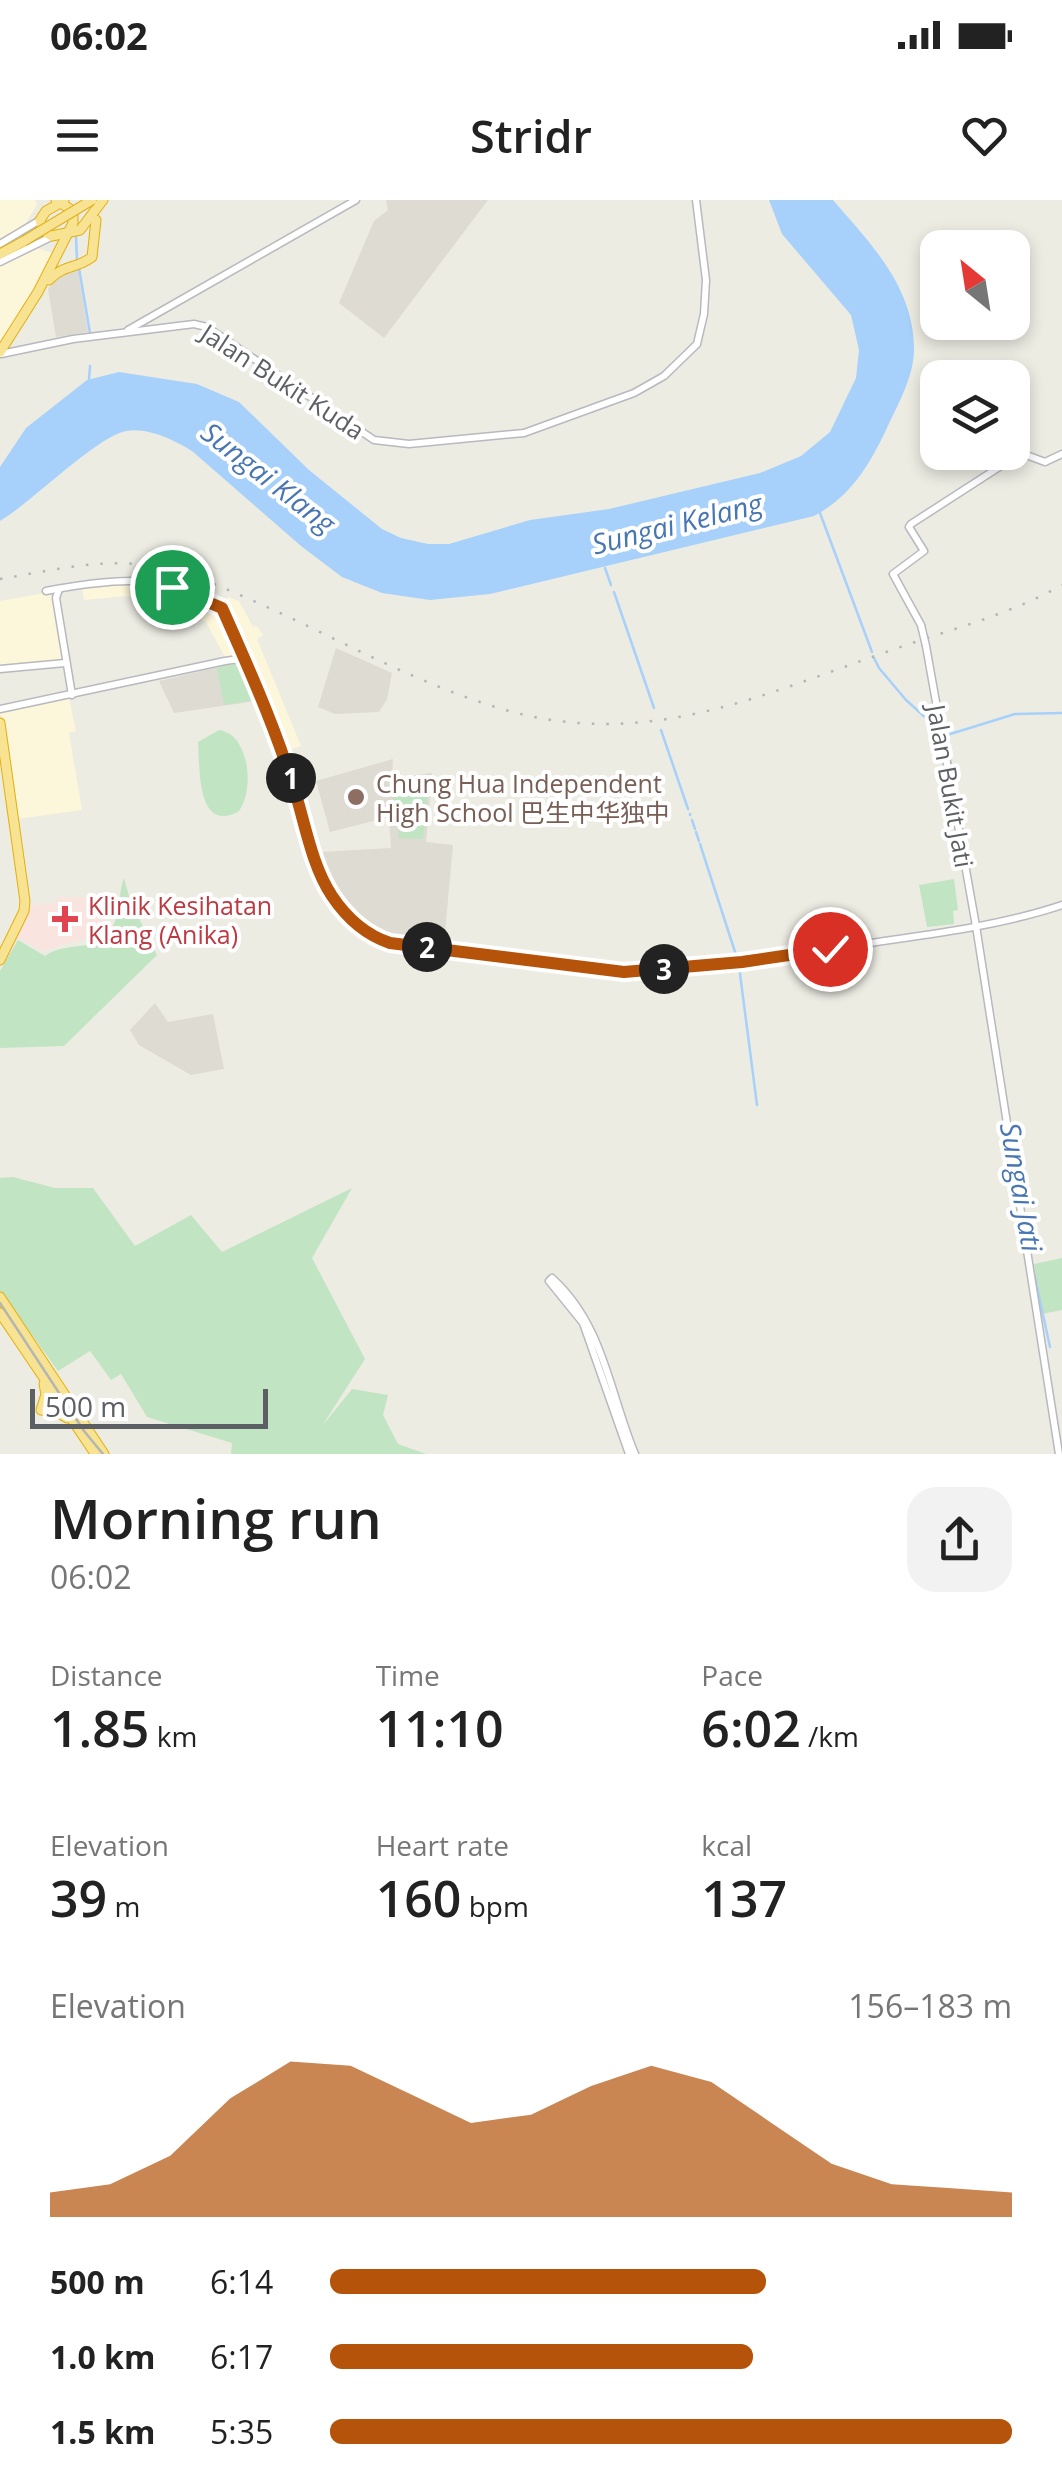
<!DOCTYPE html>
<meta charset="utf-8">
<style>
:root{--surface:#fff;--page:#f2f2f2;--text:#222;--muted:#767676;--accent:#b45309}
body{margin:0;font-family:"Open Sans","Noto Sans SC",sans-serif;background:var(--page);color:var(--text);height:100vh;display:flex;flex-direction:column;font-size:38px;white-space:nowrap}
*{box-sizing:border-box;margin:0}
p{font-size:32px;color:var(--muted)}
.icon{flex:none;width:55px;height:55px;fill:none;stroke:currentColor;stroke-width:2;stroke-linecap:round;stroke-linejoin:round}
.map{position:relative;height:1254px;overflow:hidden}
.panel{display:flex;flex-direction:column;background:var(--surface);flex:1}
.panel>*{flex:none}
.needle{width:65px;rotate:330deg}
.fabs{position:absolute;left:920px;top:30px;display:grid;gap:20px}
.fabs a{display:grid;place-items:center;width:110px;height:110px;border-radius:20px;background:var(--surface);box-shadow:0 5px 15px #0003;font-size:50px}
.scale{position:absolute;left:30px;bottom:25px;width:238px;box-sizing:border-box;padding-left:10px;border:5px solid #5c5f63;border-top:0;font-size:28px;line-height:35px;white-space:nowrap;color:#5c5f63;-webkit-text-stroke:8px #fff;paint-order:stroke}
.pin{position:absolute;display:grid;place-items:center;width:85px;height:85px;color:#fff;margin:-42px;border:5px solid #fff;border-radius:50%;box-shadow:0 2px 10px #0007}
.km{position:absolute;width:50px;height:50px;margin:-25px;border-radius:50%;background:#222;color:#fff;font-size:28px;line-height:50px;text-align:center}
.round{display:grid;place-items:center;flex:none;width:105px;height:105px;border-radius:30px;background:var(--page)}
.head{display:flex;align-items:center;justify-content:space-between;height:170px;padding:0 50px}
h1{font-size:55px;font-weight:600;line-height:75px}
.figures{display:grid;grid-template-columns:repeat(3,1fr);gap:15px;height:170px;padding:10px 50px}
.figures div{display:grid;align-content:center}
.figures b{font-size:50px;font-weight:600}
.figures small{font-size:28px;font-weight:400}
.figures p{font-size:28px}
.chart{height:280px;padding:20px 50px}
.chart p{display:flex;justify-content:space-between}
.chart svg{width:100%;height:180px;margin-top:10px;fill:var(--accent);opacity:.7}
ul{padding:0 50px;list-style:none;font-size:32px}
li{display:grid;grid-template-columns:160px 120px 1fr;align-items:center;height:75px}
li i{height:25px;border-radius:12px;background:var(--accent)}
.status{display:flex;justify-content:space-between;align-items:center;height:70px;padding:0 50px;background:var(--surface);direction:ltr}
.status svg{height:28px;fill:currentColor}
header{display:flex;justify-content:space-between;align-items:center;height:130px;padding:0 50px;background:var(--surface);font-size:45px;font-weight:600}
.map>svg:first-child{display:block}
.commercial{fill:#fcf6da}
.education{fill:#dddbd2}
.medical{fill:#fae4e0}
.green{fill:#c1e4c3}
.water{fill:#a7d1fa}
.lines{fill:none;stroke-linecap:round;stroke-linejoin:round}
.stream{stroke:#a7d1fa;stroke-width:2.5}
.secondary-casing{stroke:#b7b9bf;stroke-width:9}
.highway-casing{stroke:#e4ae0d;stroke-width:11}
.secondary{stroke:#fff;stroke-width:6}
.highway{stroke:#f7e391;stroke-width:9}
.tram{stroke:#b4b5b5;stroke-width:2.5}
.rail{stroke:#b4b5b5;stroke-width:2.5;stroke-dasharray:2.5 12;stroke-linecap:butt}
.secondary-bridge-casing{stroke:#b7b9bf;stroke-width:9;stroke-linecap:butt}
.highway-bridge-casing{stroke:#e4ae0d;stroke-width:11;stroke-linecap:butt}
.secondary-bridge{stroke:#fff;stroke-width:6}
.highway-bridge{stroke:#f7e391;stroke-width:9}
.route-casing{stroke:#fff;stroke-width:20}
.route{stroke:#b45309;stroke-width:12}
.education-dot{fill:#8d6e63;stroke:#fff;stroke-width:4}
.health-dot{fill:#e0444e;stroke:#fff;stroke-width:4}
.labels{text-anchor:middle;dominant-baseline:central;stroke-width:8;stroke-linejoin:round;paint-order:stroke}
.street-label{font-size:25px;fill:#5c5f63;stroke:#fff}
.education-label{font-size:25px;fill:#785e54;stroke:#fff;text-anchor:start}
.health-label{font-size:25px;fill:#be3a42;stroke:#fff;text-anchor:start}
.water-label{font-size:28px;font-style:italic;fill:#4876b3;stroke:#fff}
</style>
<div class="status"><b>06:02</b><svg viewBox="0 0 49 12"><path d="M0 12V9h3v3zM5 12V6h3v6zM10 12V3h3v9zM15 12V0h3v12zM26 1h20v11H26zM47 4h2v5h-2z"/></svg></div>
<header><svg class="icon" aria-label="menu" viewBox="0 0 24 24"><path d="M4 6h16M4 12h16M4 18h16"/></svg>Stridr<svg class="icon" aria-label="heart" viewBox="0 0 24 24"><path d="M12 20l-8-8c-3-5 5-10 8-4 3-6 11-1 8 4z"/></svg></header>
<div class="map">
<svg width="1062" height="1254" viewBox="0 0 1062 1254">
<rect width="100%" height="100%" fill="#edece3"/>
<!-- commercial -->
<g class="commercial">
<path d="M0 0H35L37 5 24 26 0 41Z"/>
<path d="M34 47 55 54 0 146V66Z"/>
<path d="M118 382 153 385 184 393 180 407 127 396 84 400 82 387Z"/>
<path d="M51 392 63 458 59 461 0 467V401Z"/>
<path d="M196 397 220 409 239 451 226 459 206 422 191 415Z"/>
<path d="M228 397 239 401 253 427 257 426 263 435 257 439 301 546 284 552 249 460 223 407Z"/>
<path d="M69 498 76 531 69 533 82 610 17 619 0 511Z"/>
</g>
<!-- education -->
<g class="education">
<path d="M386 0H488L384 138 339 103 374 21 388 10Z"/>
<path d="M78 68 88 132 56 137 48 89 65 70Z"/>
<path d="M336 448 392 473 387 499 379 512 335 514 318 507Z"/>
<path d="M240 462 256 501 174 513 159 481Z"/>
<path d="M393 559 392 578 432 573 426 642 453 645 444 743 387 737 373 729 331 687 324 672 320 652 391 648 389 617 330 632 316 581Z"/>
<path d="M155 803 168 822 213 814 224 869 191 875 139 845 130 830Z"/>
</g>
<!-- medical -->
<path class="medical" d="M58 697 114 698 113 714 86 738 41 751 16 736 28 706 56 703Z"/>
<!-- green -->
<g class="green">
<path d="M239 463 254 500 224 505 217 468Z"/>
<path d="M219 530C250 534 255 592 238 612 196 633 200 567 198 542Z"/>
<path d="M429 576 423 639 398 638 399 627 393 626V579Z"/>
<path d="M124 678 130 700 157 755 64 846 0 848V771L18 740 45 756C66 740 100 755 114 724 121 709 118 693 124 678Z"/>
<path d="M954 679 958 710 953 711 954 724 927 727 919 685Z"/>
<path d="M13 977 55 988H93L135 1046 191 1015 222 1052 352 988 312 1058 365 1159 322 1226 352 1189 388 1195 383 1215 398 1244 426 1254H231L232 1243 147 1217 121 1174 111 1180 90 1151 58 1171 0 1091V978Z"/>
<path d="M1062 1058V1110L1042 1114 1034 1064Z"/>
</g>
<!-- water -->
<path class="water" d="M769 0H833C871 44 915 88 914 151 913 179 897 206 886 230 869 266 850 297 814 316L490 394 430 400 382 393 342 377 301 346 192 251C174 240 148 227 126 231 96 237 32 302 0 321V267L26 228 87 180 119 172 197 184 239 202 309 270 382 329 401 338 428 344H449L530 320 609 309 760 273 801 256 830 232 856 178 859 150 851 115 782 34Z"/>
<g class="lines">
<!-- stream -->
<g class="stream">
<path d="M76 37 77 60"/>
<path d="M79 68 90 133"/>
<path d="M89 180 90 166"/>
<path d="M820 313 872 452"/>
<path d="M605 368 611 385"/>
<path d="M614 392 654 508"/>
<path d="M874 458 879 468 906 500 946 536 952 570"/>
<path d="M661 530 688 609"/>
<path d="M947 535 1015 514 1062 513"/>
<path d="M953 573 968 662"/>
<path d="M690 614V615"/>
<path d="M692 620 695 629"/>
<path d="M696 632 699 641"/>
<path d="M700 644 737 758"/>
<path d="M739 766 757 905"/>
<path d="M1032 1064 1050 1147"/>
</g>
<!-- secondary casing -->
<g class="secondary-casing">
<g id="secondary">
<path d="M0 44 40 20"/>
<path d="M0 62 51 37"/>
<path d="M128 130 356 0"/>
<path d="M1 154 73 139 194 124 207 127 374 240 409 244 524 233 634 193 664 176 697 144 704 114 706 80 696 0"/>
<path d="M59 389 56 398 72 495"/>
<path d="M46 391C103 380 172 370 222 408 246 462 270 516 289 572 303 611 309 660 332 696 346 717 366 735 391 743L601 770C674 777 764 759 837 748 912 736 990 729 1062 705"/>
<path d="M921 425 893 374 924 351 909 327 911 324 1021 253 1045 262 1062 254"/>
<path d="M926 446 976 726 1059 1254"/>
<path d="M0 469 65 463"/>
<path d="M0 509 225 461 239 459 247 465"/>
<path d="M629 1254 583 1123 549 1081 552 1078C604 1125 609 1192 635 1254"/>
</g>
</g>
<!-- highway casing -->
<g class="highway-casing">
<g id="highway">
<path d="M64 1 46 11 40 20 43 31 52 36 80 30 103 0"/>
<path d="M0 54 24 41"/>
<path d="M49 80C64 64 77 69 92 57L96 20"/>
<path d="M0 152 38 92 73 23V11L56 0"/>
<path d="M0 523 25 701 24 711 0 760"/>
<path d="M0 1097 104 1254"/>
<path d="M0 1113 94 1252"/>
<path d="M44 1184 46 1194 41 1210 57 1212 67 1218"/>
</g>
</g>
<!-- secondary -->
<use href="#secondary" class="secondary"/>
<!-- highway -->
<use href="#highway" class="highway"/>
<!-- tram -->
<path class="tram" d="M0 1103 84 1231 103 1254"/>
<!-- rail -->
<path class="rail" d="M0 379C44 372 91 360 136 364 182 367 223 388 265 406 342 441 420 485 502 509 645 551 759 496 892 450 948 430 1009 415 1062 385"/>
<!-- secondary-bridge casing -->
<g class="secondary-bridge-casing">
<path id="secondary-bridge" d="M921 425 926 446"/>
</g>
<!-- highway-bridge casing -->
<g class="highway-bridge-casing">
<path id="highway-bridge" d="M24 41 92 0"/>
</g>
<!-- secondary-bridge -->
<use href="#secondary-bridge" class="secondary-bridge"/>
<!-- highway-bridge -->
<use href="#highway-bridge" class="highway-bridge"/>
</g>
<g class="lines">
<!-- route casing -->
<g class="route-casing">
<path id="route" d="M172 387 222 408C247 464 272 520 291 579 304 616 310 663 332 696 346 717 366 735 390 743L624 772 742 762 830 749"/>
</g>
<!-- route -->
<use href="#route" class="route"/>
</g>
<!-- markers -->
<circle class="education-dot" cx="356" cy="597" r="10"/>
<path class="health-dot" d="M60 704h10v10h10v10h-10v10h-10v-10h-10v-10h10z"/>
<g class="labels">
<!-- street labels -->
<g class="street-label">
<text transform="translate(283 181) rotate(33)">Jalan Bukit Kuda</text>
<text transform="translate(951 586) rotate(80)">Jalan Bukit Jati</text>
</g>
<!-- education labels -->
<g class="education-label">
<text x="376" y="583">Chung Hua Independent<tspan x="376" dy="29">High School 巴生中华独中</tspan></text>
</g>
<!-- health labels -->
<g class="health-label">
<text x="88" y="705">Klinik Kesihatan<tspan x="88" dy="29">Klang (Anika)</tspan></text>
</g>
<!-- water labels -->
<g class="water-label">
<text transform="translate(269 277) rotate(38)">Sungai Klang</text>
<text transform="translate(677 323) rotate(-14)">Sungai Kelang</text>
<text transform="translate(1022 987) rotate(80)">Sungai Jati</text>
</g>
</g>
</svg>
<div class="fabs">
<a><svg class="needle" viewBox="-14 -14 28 28"><path d="M0-13l5 13h-10z" fill="#e53935"/><path d="M0 13l5-13h-10z" fill="#767676"/></svg></a>
<a><svg class="icon" aria-label="layers" viewBox="0 0 24 24"><path d="M12 4l9 5-9 5-9-5zM3 14l9 5 9-5"/></svg></a>
</div>
<div class="scale">500 m</div>
<div class="pin" style="left:172px;top:387px;background:#1e9e55"><svg class="icon" aria-label="arrive" viewBox="0 0 24 24"><path d="M6 21V4h12l-3 4 3 4H6"/></svg></div>
<div class="pin" style="left:830px;top:749px;background:#d93025"><svg class="icon" aria-label="check" viewBox="0 0 24 24"><path d="M5 12l5 5 9-10"/></svg></div>
<b class="km" style="left:291px;top:578px">1</b>
<b class="km" style="left:427px;top:747px">2</b>
<b class="km" style="left:664px;top:769px">3</b>
</div>
<section class="panel">
<div class="head"><div><h1>Morning run</h1><p>06:02</p></div><a class="round"><svg class="icon" aria-label="share" viewBox="0 0 24 24"><path d="M12 15V3M7 8l5-5 5 5M5 13v7h14v-7"/></svg></a></div>
<div class="figures">
<div><p>Distance</p><b>1.85<small> km</small></b></div>
<div><p>Time</p><b>11:10</b></div>
<div><p>Pace</p><b>6:02<small> /km</small></b></div>
</div>
<div class="figures">
<div><p>Elevation</p><b>39<small> m</small></b></div>
<div><p>Heart rate</p><b>160<small> bpm</small></b></div>
<div><p>kcal</p><b>137</b></div>
</div>
<div class="chart"><p><span>Elevation</span>156–183 m</p>
<svg viewBox="0 0 160 44" preserveAspectRatio="none"><path d="M0 44V38L10 36L20 29L30 15L40 6L50 7L60 14L70 21L80 19L90 12L100 7L110 11L120 21L130 31L140 36L150 37L160 38V44z"/></svg>
</div>
<ul>
<li><b>500 m</b>6:14<i style="width:64%"></i></li>
<li><b>1.0 km</b>6:17<i style="width:62%"></i></li>
<li><b>1.5 km</b>5:35<i style="width:100%"></i></li>
</ul>
</section>
